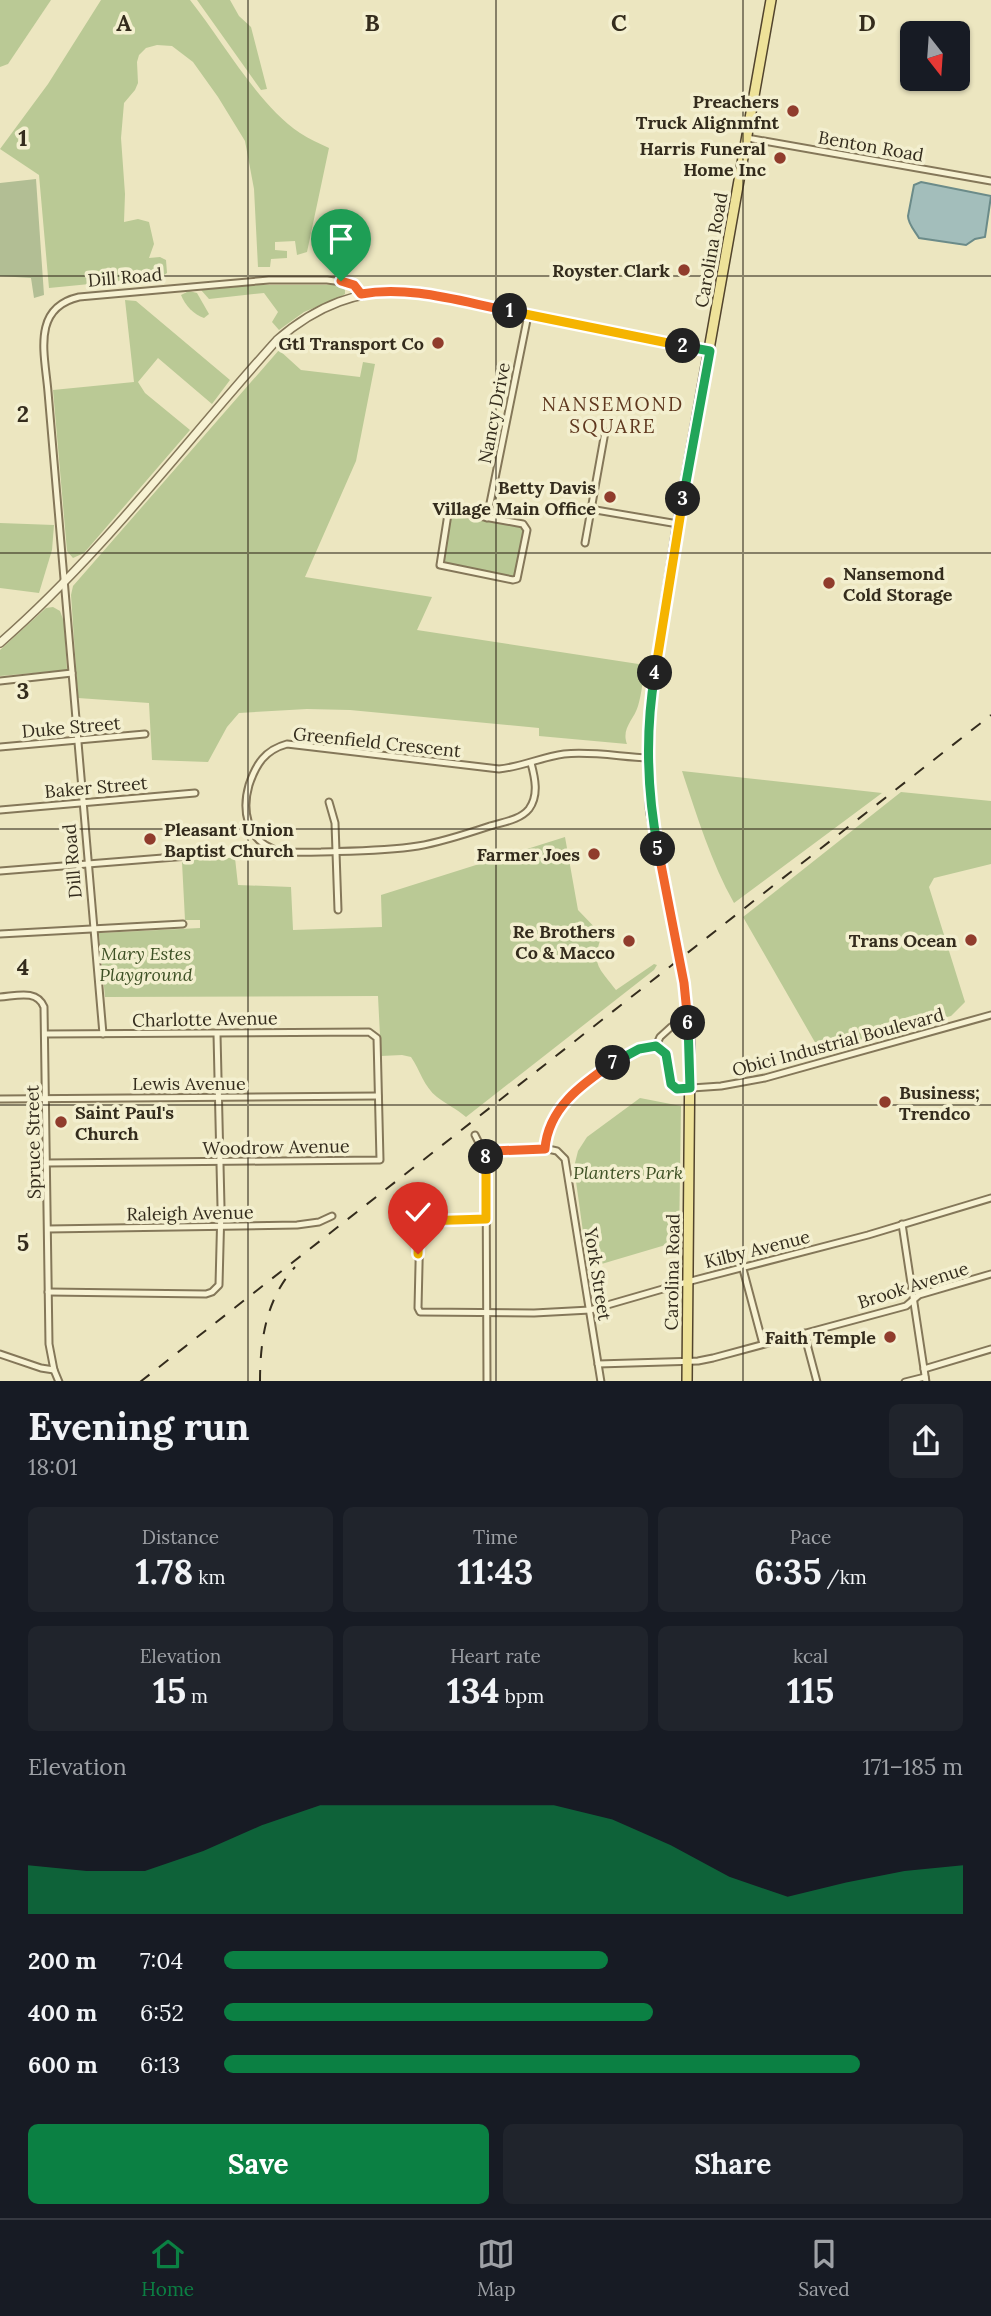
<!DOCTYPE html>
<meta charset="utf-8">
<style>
:root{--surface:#171b24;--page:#20242c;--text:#f1f3f6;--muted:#9ea1a6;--line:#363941;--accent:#0b8043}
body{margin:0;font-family:Lora,serif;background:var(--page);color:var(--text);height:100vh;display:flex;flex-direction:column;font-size:26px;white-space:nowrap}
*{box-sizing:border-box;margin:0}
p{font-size:23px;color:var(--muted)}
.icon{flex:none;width:38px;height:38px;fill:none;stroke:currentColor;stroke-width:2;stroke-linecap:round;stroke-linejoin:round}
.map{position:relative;height:1381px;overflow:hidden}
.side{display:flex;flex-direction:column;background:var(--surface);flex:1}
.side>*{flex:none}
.needle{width:46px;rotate:163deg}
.tools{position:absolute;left:900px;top:21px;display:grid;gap:14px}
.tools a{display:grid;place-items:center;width:70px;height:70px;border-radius:10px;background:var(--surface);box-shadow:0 2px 5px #0004;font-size:35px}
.pin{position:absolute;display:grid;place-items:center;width:60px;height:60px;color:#fff;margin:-72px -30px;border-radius:50% 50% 50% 0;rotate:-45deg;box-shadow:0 0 7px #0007}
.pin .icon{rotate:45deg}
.km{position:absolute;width:35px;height:35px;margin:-18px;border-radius:50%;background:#222;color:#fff;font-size:19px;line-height:35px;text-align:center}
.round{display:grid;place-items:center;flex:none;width:74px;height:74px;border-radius:10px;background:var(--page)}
.overview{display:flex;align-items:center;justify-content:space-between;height:119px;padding:0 28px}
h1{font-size:38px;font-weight:700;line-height:52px}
.figures{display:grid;grid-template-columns:repeat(3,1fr);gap:10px;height:119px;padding:7px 28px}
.figures div{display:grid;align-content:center;border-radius:10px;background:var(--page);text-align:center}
.figures b{font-size:35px;font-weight:700}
.figures small{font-size:19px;font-weight:400}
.figures p{font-size:19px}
.chart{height:196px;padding:14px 28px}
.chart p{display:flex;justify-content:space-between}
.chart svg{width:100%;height:126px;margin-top:7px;fill:var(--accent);opacity:.7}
.cta{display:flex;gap:14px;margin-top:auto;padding:14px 28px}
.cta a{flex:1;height:80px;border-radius:10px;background:var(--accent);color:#fff;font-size:28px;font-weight:700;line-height:80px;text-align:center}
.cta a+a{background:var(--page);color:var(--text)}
ul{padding:0 28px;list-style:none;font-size:23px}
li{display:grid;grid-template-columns:112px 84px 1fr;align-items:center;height:52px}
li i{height:18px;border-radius:9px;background:var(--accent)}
.tabs{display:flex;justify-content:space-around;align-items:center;height:98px;border-top:2px solid var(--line);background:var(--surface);font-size:19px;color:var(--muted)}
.tabs a{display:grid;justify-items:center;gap:4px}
.tabs .current{color:var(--accent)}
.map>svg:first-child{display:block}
.green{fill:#bac995}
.cemetery{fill:#b2be94}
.water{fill:#a3bebb;stroke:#6b8b89;stroke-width:2}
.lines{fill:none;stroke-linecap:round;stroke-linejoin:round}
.minor-casing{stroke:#847759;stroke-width:9}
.tertiary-casing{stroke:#847759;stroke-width:10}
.primary-casing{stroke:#52442d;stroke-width:12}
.minor{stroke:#f7f2d3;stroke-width:5}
.tertiary{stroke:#f7f2d3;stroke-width:7}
.primary{stroke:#eee299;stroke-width:9}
.rail{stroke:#342c1d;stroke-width:2;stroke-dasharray:12 12;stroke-linecap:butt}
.split-1-casing{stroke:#fff;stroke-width:14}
.split-2-casing{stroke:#fff;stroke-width:14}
.split-3-casing{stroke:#fff;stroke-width:14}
.split-4-casing{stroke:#fff;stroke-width:14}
.split-5-casing{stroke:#fff;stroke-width:14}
.split-6-casing{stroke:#fff;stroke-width:14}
.split-7-casing{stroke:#fff;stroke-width:14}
.split-8-casing{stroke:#fff;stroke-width:14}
.split-9-casing{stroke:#fff;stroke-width:14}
.split-1{stroke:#f0652b;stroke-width:9}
.split-2{stroke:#f5b400;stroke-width:9}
.split-3{stroke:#22a559;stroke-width:9}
.split-4{stroke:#f5b400;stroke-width:9}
.split-5{stroke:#22a559;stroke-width:9}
.split-6{stroke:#f0652b;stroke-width:9}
.split-7{stroke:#22a559;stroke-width:9}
.split-8{stroke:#f0652b;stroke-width:9}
.split-9{stroke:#f5b400;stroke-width:9}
.grid{fill:none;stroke:#342c1d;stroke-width:2;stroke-opacity:0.55}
.poi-dot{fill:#903c2c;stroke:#f3efcf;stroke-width:2.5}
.labels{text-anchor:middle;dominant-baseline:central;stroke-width:7;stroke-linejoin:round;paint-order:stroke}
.poi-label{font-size:18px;font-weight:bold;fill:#342c1d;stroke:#f3efcf;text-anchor:end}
.street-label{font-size:18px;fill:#342c1d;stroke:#f3efcf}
.park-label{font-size:18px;font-style:italic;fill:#3d5024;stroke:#f3efcf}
.neighbourhood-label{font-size:19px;letter-spacing:2px;fill:#5f371e;stroke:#f3efcf}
.grid-label{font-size:23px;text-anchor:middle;font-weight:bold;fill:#342c1d;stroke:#f3efcf;stroke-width:7;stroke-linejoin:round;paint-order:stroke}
</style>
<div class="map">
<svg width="991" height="1382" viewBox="0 0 991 1382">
<rect width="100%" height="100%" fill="#ece6c0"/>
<!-- green -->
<g class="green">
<path d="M0 0H51L8 64 0 67Z"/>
<path d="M101 0H190C222 40 258 105 300 133 309 139 319 143 329 148L307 252 297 255 295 241 275 242V250L287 251V258L271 259 270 267H258L254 189 245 141 218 97 193 62 172 46 157 45 146 48 139 55 137 62 138 83 135 90 124 103 121 138 125 194 124 222 138 219 149 222 154 244 149 258 160 257 166 260 167 273 161 277 49 288 39 175 0 149 48 84Z"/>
<path d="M197 0H230L239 16 251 27 267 89 261 90Z"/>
<path d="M258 285H334L342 286 345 290V294L340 297 304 312 279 330 272 322 278 312 264 293 209 299 201 290Z"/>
<path d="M189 291 197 293 209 314 204 318C194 315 185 305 181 295Z"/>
<path d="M125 300 136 301 230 380 212 404 158 358 138 382 145 393 190 430 84 553 73 558 67 551 53 390 134 382Z"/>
<path d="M279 350 301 370 360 377 363 362 375 364 356 461 305 577 432 597 417 630 645 665C643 678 642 693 638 706 634 720 621 728 627 744L539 736V728L350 710 307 709 239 713 227 727 208 762 152 760 149 703 78 698 71 595 73 586Z"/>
<path d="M451 515 524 528 514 578 442 564Z"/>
<path d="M0 523 54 525 52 550 39 593 0 588Z"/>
<path d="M53 607 60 611 64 622 67 670 0 676V650L46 608Z"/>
<path d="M682 771 882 793 734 903C711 862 697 816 682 771Z"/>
<path d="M901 792 991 801V864L934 878 929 887 965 1002 951 1016 820 1051 743 917Z"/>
<path d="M565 837 578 910 602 935C591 965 598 966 616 990L654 964 657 965 654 970 466 1117C457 1109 446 1104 437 1097 424 1087 420 1070 411 1057L402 1055 381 1056 378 996 105 997 99 933 200 928V920H185L182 862 208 858H235L238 885 291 887 293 930 382 927 381 895Z"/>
<path d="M640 1098 681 1106 679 1241 588 1268 574 1167 578 1151 587 1137Z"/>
</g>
<!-- cemetery -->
<path class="cemetery" d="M36 179 44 295 34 298 31 278 0 276V183Z"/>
<!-- water -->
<path class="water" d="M921 182 991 196 985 237 975 239 966 245 919 238C915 231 908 224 908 216L914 185Z"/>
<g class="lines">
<!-- minor casing -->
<g class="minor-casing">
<g id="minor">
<path d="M747 138 991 181"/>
<path d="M590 509 678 524"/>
<path d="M451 511 523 524 527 530 517 579 513 580 440 565 448 514Z"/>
<path d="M487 518 528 315"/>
<path d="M585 543 605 432"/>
<path d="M0 681 72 673"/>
<path d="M0 747 145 734"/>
<path d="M531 763C535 778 539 795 529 809 520 820 503 822 490 826 466 834 442 842 418 846 386 851 353 851 321 852 306 852 288 854 273 849 246 838 242 809 249 785 256 764 265 750 287 744L499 769C521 767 542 757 564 754 592 751 621 757 648 758"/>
<path d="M329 802 335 823 338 910"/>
<path d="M0 810 195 793"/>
<path d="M0 871 188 856"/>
<path d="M0 934 183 924"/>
<path d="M0 997C16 996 37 989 44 1007L49 1344 54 1370 59 1382"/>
<path d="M45 1034 369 1032 377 1038 380 1160 47 1163"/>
<path d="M103 1034 48 392C45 355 31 308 79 297L269 280H327L351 283 361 294"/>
<path d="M656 1046 660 1037 671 1027"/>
<path d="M0 1099 378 1096"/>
<path d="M475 1135 486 1157 487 1382"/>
<path d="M545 1149C546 1136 549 1125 557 1113 571 1092 636 1033 663 1050 671 1062 665 1081 677 1089L721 1086 765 1078 991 1015"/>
<path d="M486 1157 493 1151 548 1149 557 1151 565 1159 601 1382"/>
<path d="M486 1219 425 1220 420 1223 418 1308 420 1312 534 1313 590 1310 687 1282 868 1235 991 1198"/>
<path d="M902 1224 926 1382"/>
<path d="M48 1229 297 1225 319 1222 332 1216"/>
<path d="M743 1269 763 1344"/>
<path d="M48 1292 206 1294 212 1292 219 1285 221 1207 217 1034"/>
<path d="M804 1333 817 1382"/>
<path d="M0 1354 41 1368 54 1370"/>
<path d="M598 1364 698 1361 713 1358 906 1306 919 1295 991 1274"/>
<path d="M924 1369 991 1349"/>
<path d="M905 1382 925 1377"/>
</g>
</g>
<!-- tertiary casing -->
<g class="tertiary-casing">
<path id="tertiary" d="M0 643C103 553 185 442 277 340 316 306 359 288 412 292L710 351"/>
</g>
<!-- primary casing -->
<g class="primary-casing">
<path id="primary" d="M687 1382 690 1044 684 983 651 811 649 777V724L652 694 678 524 771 0"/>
</g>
<!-- minor -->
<use href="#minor" class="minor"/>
<!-- tertiary -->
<use href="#tertiary" class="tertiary"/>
<!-- primary -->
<use href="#primary" class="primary"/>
<!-- rail -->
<g class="rail">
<path d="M140 1382 991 715"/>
<path d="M260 1382C260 1340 266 1299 295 1267"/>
</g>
</g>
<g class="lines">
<!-- split-1 casing -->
<g class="split-1-casing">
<path id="split-1" d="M341 281 354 285 361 294C410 285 462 302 510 311"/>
</g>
<!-- split-2 casing -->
<g class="split-2-casing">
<path id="split-2" d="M510 311 683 346"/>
</g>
<!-- split-3 casing -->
<g class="split-3-casing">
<path id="split-3" d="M683 499 710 351 683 346"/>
</g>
<!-- split-4 casing -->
<g class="split-4-casing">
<path id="split-4" d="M655 673 683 499"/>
</g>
<!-- split-5 casing -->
<g class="split-5-casing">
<path id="split-5" d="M655 673C645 732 647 791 658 849"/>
</g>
<!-- split-6 casing -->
<g class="split-6-casing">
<path id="split-6" d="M658 849 684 983 688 1023"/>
</g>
<!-- split-7 casing -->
<g class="split-7-casing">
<path id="split-7" d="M613 1063 639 1049 656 1046 666 1054 671 1084 677 1089 690 1088 688 1023"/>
</g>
<!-- split-8 casing -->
<g class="split-8-casing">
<path id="split-8" d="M486 1157 493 1151 545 1149C548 1108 582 1084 613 1063"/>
</g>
<!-- split-9 casing -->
<g class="split-9-casing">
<path id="split-9" d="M418 1254 419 1226 422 1221 486 1219V1157"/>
</g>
<!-- split-1 -->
<use href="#split-1" class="split-1"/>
<!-- split-2 -->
<use href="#split-2" class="split-2"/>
<!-- split-3 -->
<use href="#split-3" class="split-3"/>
<!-- split-4 -->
<use href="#split-4" class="split-4"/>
<!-- split-5 -->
<use href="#split-5" class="split-5"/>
<!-- split-6 -->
<use href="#split-6" class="split-6"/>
<!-- split-7 -->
<use href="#split-7" class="split-7"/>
<!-- split-8 -->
<use href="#split-8" class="split-8"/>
<!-- split-9 -->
<use href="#split-9" class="split-9"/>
</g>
<!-- grid -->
<path class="grid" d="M248 0V1382M496 0V1382M743 0V1382M0 276H991M0 553H991M0 829H991M0 1105H991"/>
<!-- markers -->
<g class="poi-dot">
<circle cx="793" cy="111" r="7"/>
<circle cx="780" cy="158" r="7"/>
<circle cx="684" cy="270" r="7"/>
<circle cx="438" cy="343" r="7"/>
<circle cx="610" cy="497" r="7"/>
<circle cx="829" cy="583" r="7"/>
<circle cx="150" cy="839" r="7"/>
<circle cx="594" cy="854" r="7"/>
<circle cx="971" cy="940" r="7"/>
<circle cx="629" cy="941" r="7"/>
<circle cx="885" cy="1102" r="7"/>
<circle cx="61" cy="1122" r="7"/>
<circle cx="890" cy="1337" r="7"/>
</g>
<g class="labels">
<!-- poi labels -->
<g class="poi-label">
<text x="779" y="101">Preachers<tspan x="779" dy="21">Truck Alignmfnt</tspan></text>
<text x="766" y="148">Harris Funeral<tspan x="766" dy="21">Home Inc</tspan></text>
<text x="670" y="270">Royster Clark</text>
<text x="424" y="343">Gtl Transport Co</text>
<text x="596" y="487">Betty Davis<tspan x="596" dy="21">Village Main Office</tspan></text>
<text x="843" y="573" text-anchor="start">Nansemond<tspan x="843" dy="21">Cold Storage</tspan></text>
<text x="164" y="829" text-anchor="start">Pleasant Union<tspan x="164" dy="21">Baptist Church</tspan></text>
<text x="580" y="854">Farmer Joes</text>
<text x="615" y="931">Re Brothers<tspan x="615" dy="21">Co &amp; Macco</tspan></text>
<text x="957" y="940">Trans Ocean</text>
<text x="899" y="1092" text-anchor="start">Business;<tspan x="899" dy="21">Trendco</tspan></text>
<text x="75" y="1112" text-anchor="start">Saint Paul's<tspan x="75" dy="21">Church</tspan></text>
<text x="876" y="1337">Faith Temple</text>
</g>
<!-- street labels -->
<g class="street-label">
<text transform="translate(871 146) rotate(10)">Benton Road</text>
<text transform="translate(711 250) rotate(-80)">Carolina Road</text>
<text transform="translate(125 277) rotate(-5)">Dill Road</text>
<text transform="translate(494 413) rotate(-79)">Nancy Drive</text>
<text transform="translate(71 727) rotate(-5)">Duke Street</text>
<text transform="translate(377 742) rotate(6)">Greenfield Crescent</text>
<text transform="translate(96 787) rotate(-5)">Baker Street</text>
<text transform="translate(72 861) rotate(-95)">Dill Road</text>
<text transform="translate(205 1019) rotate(-1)">Charlotte Avenue</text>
<text transform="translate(838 1042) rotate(-15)">Obici Industrial Boulevard</text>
<text x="189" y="1083">Lewis Avenue</text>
<text transform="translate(33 1142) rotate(-91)">Spruce Street</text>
<text transform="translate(276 1147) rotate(-1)">Woodrow Avenue</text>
<text transform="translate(190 1213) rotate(-1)">Raleigh Avenue</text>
<text transform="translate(757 1249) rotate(-14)">Kilby Avenue</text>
<text transform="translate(672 1272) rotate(-89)">Carolina Road</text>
<text transform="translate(598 1274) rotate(81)">York Street</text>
<text transform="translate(913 1285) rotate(-18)">Brook Avenue</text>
</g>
<!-- park labels -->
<g class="park-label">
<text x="146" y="953">Mary Estes<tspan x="146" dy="21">Playground</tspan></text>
<text x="628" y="1172">Planters Park</text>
</g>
<!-- neighbourhood labels -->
<g class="neighbourhood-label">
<text x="613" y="404">NANSEMOND<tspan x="613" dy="22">SQUARE</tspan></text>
</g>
</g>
<g class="grid-label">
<text x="124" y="31">A</text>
<text x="372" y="31">B</text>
<text x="619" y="31">C</text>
<text x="867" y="31">D</text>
<text x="23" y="146">1</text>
<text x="23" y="422">2</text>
<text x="23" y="699">3</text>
<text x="23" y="975">4</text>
<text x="23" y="1251">5</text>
</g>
</svg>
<div class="tools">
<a><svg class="needle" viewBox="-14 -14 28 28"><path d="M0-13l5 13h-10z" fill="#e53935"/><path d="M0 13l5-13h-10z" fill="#9ea1a6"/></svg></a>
</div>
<div class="pin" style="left:341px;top:281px;background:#1e9e55"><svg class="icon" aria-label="arrive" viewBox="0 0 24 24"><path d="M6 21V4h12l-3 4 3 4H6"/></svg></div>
<div class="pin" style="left:418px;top:1254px;background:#d93025"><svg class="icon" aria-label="check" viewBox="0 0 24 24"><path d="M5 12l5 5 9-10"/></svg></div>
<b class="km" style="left:510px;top:311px">1</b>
<b class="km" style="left:683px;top:346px">2</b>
<b class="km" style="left:683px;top:499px">3</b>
<b class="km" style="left:655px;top:673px">4</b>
<b class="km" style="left:658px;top:849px">5</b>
<b class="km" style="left:688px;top:1023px">6</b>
<b class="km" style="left:613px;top:1063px">7</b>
<b class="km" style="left:486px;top:1157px">8</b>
</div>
<section class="side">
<div class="overview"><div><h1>Evening run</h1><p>18:01</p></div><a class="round"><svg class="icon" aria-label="share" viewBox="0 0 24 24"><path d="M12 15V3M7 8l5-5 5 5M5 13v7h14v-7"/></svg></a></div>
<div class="figures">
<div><p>Distance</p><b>1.78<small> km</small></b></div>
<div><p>Time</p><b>11:43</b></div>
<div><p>Pace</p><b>6:35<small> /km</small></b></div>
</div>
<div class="figures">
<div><p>Elevation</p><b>15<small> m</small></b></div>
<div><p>Heart rate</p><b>134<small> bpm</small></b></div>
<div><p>kcal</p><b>115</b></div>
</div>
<div class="chart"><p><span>Elevation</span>171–185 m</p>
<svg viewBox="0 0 160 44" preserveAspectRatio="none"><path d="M0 44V27L10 29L20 29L30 22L40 13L50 6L60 6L70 6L80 6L90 6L100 11L110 20L120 31L130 38L140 33L150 29L160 27V44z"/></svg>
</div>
<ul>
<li><b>200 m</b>7:04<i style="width:52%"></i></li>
<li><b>400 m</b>6:52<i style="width:58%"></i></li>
<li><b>600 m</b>6:13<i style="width:86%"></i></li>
</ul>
<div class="cta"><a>Save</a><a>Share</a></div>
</section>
<nav class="tabs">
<a class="current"><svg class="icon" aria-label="home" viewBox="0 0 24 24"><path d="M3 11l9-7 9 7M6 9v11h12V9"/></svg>Home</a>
<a><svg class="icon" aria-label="map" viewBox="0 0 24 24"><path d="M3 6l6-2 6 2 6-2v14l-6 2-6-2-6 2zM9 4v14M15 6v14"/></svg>Map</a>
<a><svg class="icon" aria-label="saved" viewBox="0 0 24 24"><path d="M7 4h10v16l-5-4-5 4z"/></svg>Saved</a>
</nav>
